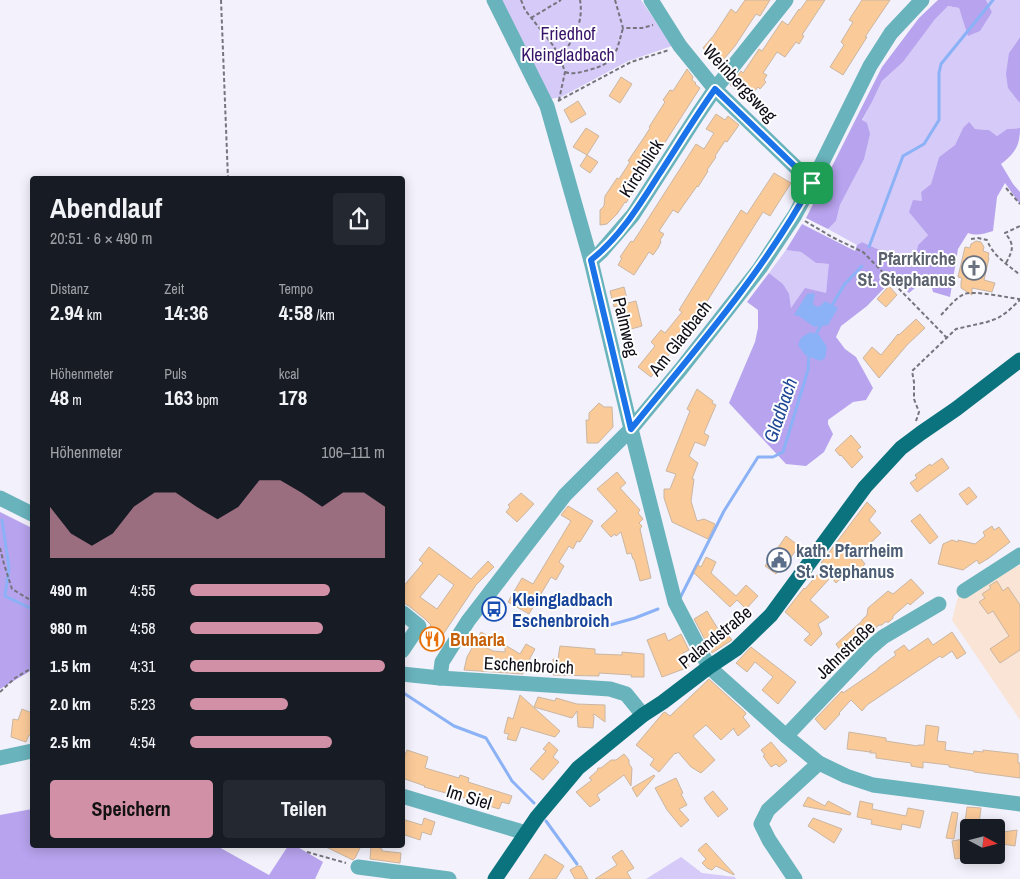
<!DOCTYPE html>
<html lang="de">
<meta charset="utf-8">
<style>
:root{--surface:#171b24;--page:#242831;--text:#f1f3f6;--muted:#9ea1a6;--accent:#d290a6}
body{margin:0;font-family:"Archivo Narrow",sans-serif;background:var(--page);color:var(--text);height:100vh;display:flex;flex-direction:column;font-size:19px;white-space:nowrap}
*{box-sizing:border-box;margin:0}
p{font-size:16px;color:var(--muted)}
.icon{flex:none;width:28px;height:28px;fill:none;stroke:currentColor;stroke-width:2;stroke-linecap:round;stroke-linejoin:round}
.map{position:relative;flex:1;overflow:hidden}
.sheet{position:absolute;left:30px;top:176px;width:375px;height:672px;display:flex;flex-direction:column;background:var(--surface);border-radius:5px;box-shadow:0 2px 12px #0003}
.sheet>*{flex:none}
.needle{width:32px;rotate:97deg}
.fabs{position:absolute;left:960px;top:819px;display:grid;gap:10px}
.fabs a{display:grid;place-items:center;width:45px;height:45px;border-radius:5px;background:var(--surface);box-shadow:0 2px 12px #0003;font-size:25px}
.pin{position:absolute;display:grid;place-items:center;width:42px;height:42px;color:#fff;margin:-21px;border-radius:10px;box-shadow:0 2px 8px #0006}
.round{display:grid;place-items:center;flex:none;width:52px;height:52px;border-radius:5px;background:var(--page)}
.head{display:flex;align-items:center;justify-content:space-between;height:85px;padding:0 20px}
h1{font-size:28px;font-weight:800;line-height:38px}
.metrics{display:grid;grid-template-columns:repeat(3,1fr);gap:8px;height:85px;padding:5px 20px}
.metrics div{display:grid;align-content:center}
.metrics b{font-size:21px;font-weight:800}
.metrics small{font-size:14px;font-weight:400}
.metrics p{font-size:14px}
.chart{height:140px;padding:10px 20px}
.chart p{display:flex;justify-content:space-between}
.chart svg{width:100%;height:90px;margin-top:5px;fill:var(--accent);opacity:.7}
.button{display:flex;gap:10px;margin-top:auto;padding:10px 20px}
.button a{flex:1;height:58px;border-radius:5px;background:var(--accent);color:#111;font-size:20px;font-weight:800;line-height:58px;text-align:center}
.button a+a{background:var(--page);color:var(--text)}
ul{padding:0 20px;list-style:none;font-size:16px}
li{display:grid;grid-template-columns:80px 60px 1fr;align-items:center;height:38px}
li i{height:12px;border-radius:6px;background:var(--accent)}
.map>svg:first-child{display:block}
.education{fill:#f9e4d6}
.green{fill:#d5caf8}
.forest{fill:#b7a3ee}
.water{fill:#8bb2f6}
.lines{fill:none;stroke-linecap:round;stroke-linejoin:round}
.stream{stroke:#8bb2f6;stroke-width:3}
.building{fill:#fbca99;stroke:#cab6a2;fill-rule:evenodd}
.path{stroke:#76747d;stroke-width:2;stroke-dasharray:4 2.5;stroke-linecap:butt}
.minor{stroke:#69b3bc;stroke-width:15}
.major{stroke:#0a737d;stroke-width:15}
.route-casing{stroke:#fff;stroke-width:10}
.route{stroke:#1a73e8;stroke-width:6}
.labels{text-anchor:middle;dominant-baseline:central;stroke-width:4;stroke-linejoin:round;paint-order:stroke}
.park-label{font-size:18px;fill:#361368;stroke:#fff}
.street-label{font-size:18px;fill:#0e0c15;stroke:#fff}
.worship-label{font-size:18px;font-weight:bold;fill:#5b616d;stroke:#fff;text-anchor:end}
.service-label{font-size:18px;font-weight:bold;fill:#4e5e75;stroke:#fff;text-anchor:start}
.transit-label{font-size:18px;font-weight:bold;fill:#164399;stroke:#fff;text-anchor:start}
.food-label{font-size:18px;font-weight:bold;fill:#c56008;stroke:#fff;text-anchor:start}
.water-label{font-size:19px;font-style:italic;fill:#1e4996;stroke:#fff}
</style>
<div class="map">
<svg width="1020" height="879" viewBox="0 0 1020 879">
<rect width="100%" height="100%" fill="#f3f1fb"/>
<!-- education -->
<path class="education" d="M1020 565V720L952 620 958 597 994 578Z"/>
<!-- green -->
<g class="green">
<path d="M498 0H641L672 46 628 61 561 97 550 99Z"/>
<path d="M986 0H1020V37L1009 53 1019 102H1020V128L1007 129 997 136 989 130 963 128 955 145 939 157 931 184 921 192 928 235 918 245 914 264 900 266 882 251 862 242 857 245 828 229 836 221 840 205 856 174 862 121 872 102 882 81 903 62 935 18 948 6 959 8 961 14 992 12Z"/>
<path d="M786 250 801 252 816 263 830 264 826 293 791 308 783 284 769 273Z"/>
<path d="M681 857 702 873 735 877 736 879H646Z"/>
</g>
<!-- forest -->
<g class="forest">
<path d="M938 0H986L992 12 980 31 968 36 959 8 948 6 935 19 903 62 882 81 872 102 862 120 867 123 870 134 864 159 840 205 836 221 828 229 806 218 882 67 919 18Z"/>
<path d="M1020 37V102H1019L1008 88 1006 74 1009 53Z"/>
<path d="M969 122 975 129 989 130 997 136 1007 129 1020 128C1020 146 1015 153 1001 164L1013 184 1020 192V204L1005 183 997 197 993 231C984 234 977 236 968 233L958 249 950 297 933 292 929 276 909 293 893 279 867 306 841 326 836 337 845 349 856 357 873 388 866 400 853 402 828 420V424L833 434 824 452 806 466 786 464 729 403 755 342 758 328V310L747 302 769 273 783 284 789 294 791 308 805 288 826 293 829 264 816 263 801 252 786 250 802 224 855 251 857 245 862 242 882 251 900 265 914 264 918 245 928 235 909 212 913 200 922 201 921 192 931 184 939 157 955 145 963 128Z"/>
<path d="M0 512 32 528V670L0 689Z"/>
<path d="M32 809V846H217L269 875 288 846H296L323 862 315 879H0V815Z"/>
</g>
<!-- water -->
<g class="water">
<path d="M812 293 815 294 813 304 817 307 820 306 825 301 838 308 828 325 814 327 799 316 794 315 807 294Z"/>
<path d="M810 332 819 335 827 347 825 358 820 361 805 355 798 345 801 338Z"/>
</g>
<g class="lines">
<!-- stream -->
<g class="stream">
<path d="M869 247 903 156 924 144 939 120V73L941 64 993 0"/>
<path d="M831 307 844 285 862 266"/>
<path d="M814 338 822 323"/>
<path d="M2 520 9 568 5 596 32 609"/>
<path d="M680 598 724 511 758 457H773L783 452 808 370 809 353"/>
<path d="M610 625 635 618 658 609"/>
<path d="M402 692 454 726 486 738 512 781 534 803"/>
<path d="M546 821 577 864"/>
</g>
</g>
<!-- building -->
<g class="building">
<path d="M745 0H770L760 16 756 14 735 46 717 67 710 60 713 57 703 48 714 35 731 9 736 13Z"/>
<path d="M807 0H825L802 35 804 36 799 44 796 42 785 57 777 52 763 73 767 75 764 80 766 82 760 89 758 87 747 100 739 94 740 93 730 85 741 71 743 73 759 49 762 51 782 21 788 25 799 9 800 10Z"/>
<path d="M862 0H890L865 37H867L843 75 830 67 844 45 841 42 853 22 849 20Z"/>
<path d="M687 69 693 77 692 80 696 83 695 84 700 88 626 203 625 202 617 214 607 224 600 225V210L604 206 605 196 617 178 619 179 630 162 628 161 645 136 650 128 649 127 665 102 663 100 670 90 673 91Z"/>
<path d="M621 77 632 84 620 103 609 96Z"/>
<path d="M578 101 586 114 571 123 564 110Z"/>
<path d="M716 114 725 120 728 116 739 125 727 142 725 141 715 156 716 157 707 170 708 171 698 187 697 186 678 213 673 210 659 231 664 234 660 240 661 242 658 248 653 255 649 252 634 275 618 265 622 258 620 257 631 241 633 242 646 222 696 144 704 149 714 133 706 129Z"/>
<path d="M586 128 599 136 587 155 573 147Z"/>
<path d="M587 155 598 162 590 173 580 166Z"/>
<path d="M774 173 791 183 770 216 763 212 691 327 651 377 638 367 655 346 651 342 661 330 665 333 682 312 679 310 741 210 747 214Z"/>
<path d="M976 241 981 242 984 247 983 251 989 253 988 258H989L984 280 995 283 992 292 972 288V295L961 288V282L962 278 958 277 965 247 970 248 971 244Z"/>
<path d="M889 286 897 295 886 307 877 299Z"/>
<path d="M624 287 628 303 636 301 642 326 624 331 617 306 614 307 610 291Z"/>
<path d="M916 319 925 328 907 345 879 378 863 358 872 347 881 355 898 334 899 335Z"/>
<path d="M697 389 713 401 712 403 716 405 704 433 709 436 705 446 695 442 689 456 695 461 698 463 692 479H694L691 501 697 521 704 519 715 524 708 539 672 522 664 498V489H670L676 474 666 471 690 411 687 409Z"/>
<path d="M599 403 604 407H612L613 427 598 443H587L586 420H589V413Z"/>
<path d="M851 435 861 447 857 450 863 457 852 468 841 455 840 456 835 450Z"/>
<path d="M942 458 949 468 917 492 910 483 917 478 915 475 930 464 931 466Z"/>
<path d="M617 472 626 483 620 488 640 510 638 513 643 519 639 523 642 526 640 529 651 578 640 581 634 559H633L631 553 627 554 621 532 616 536 615 534 611 537 601 526 617 511 597 489Z"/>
<path d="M969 487 977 497 967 505 959 494Z"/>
<path d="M521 493 534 504 517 522 506 512 510 507 508 505Z"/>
<path d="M867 502 876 511 869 520 881 533 858 555 865 564 858 571 853 567 836 583 831 577 810 600 829 617 818 624 822 634 811 646 804 640 810 634 785 612 804 588 805 589 825 566 821 563Z"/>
<path d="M568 506 593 521 580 542 577 541 573 549 569 546 559 562 564 566 556 580 551 577 529 614 508 602 522 578 533 584 571 521 561 515Z"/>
<path d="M920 514 938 537 930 544 911 521Z"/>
<path d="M992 526 994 530 999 527 1010 542 989 558 979 564 977 560 963 570 938 564 943 544 952 540 958 542V540L975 544 985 536 983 532Z"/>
<path d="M786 536 799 546 784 567 782 566 776 574 765 566Z"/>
<path d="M429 547 471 579 488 561 494 567 476 585 432 651 419 642 431 625 425 619 409 606 402 602V588L423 563 419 560ZM439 574 454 585 437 609 420 597Z"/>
<path d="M706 557 716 562 711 573 736 596 746 585 758 596 746 609 737 600 730 607 694 573 698 565 701 567Z"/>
<path d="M911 579 924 593 910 605 908 603 893 616V618L889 622H885L882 625H879L850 650 848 648 842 653 836 644 862 621V620L867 615 868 608 888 591 893 594Z"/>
<path d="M997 581 1003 591 1008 587 1020 605V650L1000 663 990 649 1009 636 993 611 988 614 979 602 985 598 982 594 991 588 989 586Z"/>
<path d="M707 611 718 629 722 626 732 640 712 653 694 619Z"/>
<path d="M481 632 488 636 483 646 493 651 505 652V645L520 654 526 644 535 649 530 658 529 671H523V674L464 670 467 657Z"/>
<path d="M952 632 966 653 957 659 952 651 942 658 940 656 867 705 862 711 851 700 839 713 840 714 825 730 815 719 842 691 843 693 878 669V668L896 655 894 652 904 645 909 651 928 638 933 645Z"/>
<path d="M665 633 668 641 681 634 689 650 683 653 689 667 662 677 647 640Z"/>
<path d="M560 646 595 649V654L622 655V652L644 654V677H631L632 675 599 673V676L553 675V659H558Z"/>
<path d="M751 647 796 682 778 704 762 690 773 677 755 662 747 672 736 663Z"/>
<path d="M709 679 745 712 746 714 743 717 750 726 738 736 734 730V728L721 740 706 725 693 736 715 760 701 773 691 767 678 752 676 754 675 753 659 772 650 765 654 759 636 745 663 713 665 712 670 716Z"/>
<path d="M520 695 560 731 555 737 521 727 516 741 507 739 509 734 504 733 508 717 513 719Z"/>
<path d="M538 697 555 701 556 698 577 704 605 705V722L594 714 593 715 594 717 593 728 578 727 577 711 572 718 534 707Z"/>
<path d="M22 709 32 713V736L29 735 26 742 11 737 13 719 18 720Z"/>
<path d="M926 725 939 727 937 741 946 742 945 750 973 754 974 751 983 752V750L1018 754V763H1020V778L974 772V771L949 767V765L923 762V768L911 766V763L876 758V753H870L871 750 870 752 847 749 849 732 886 738V741L918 746V745H924Z"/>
<path d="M549 742 558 750 553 757 559 762 543 780 530 769 546 751 543 749Z"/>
<path d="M771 742 787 761 779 767 776 764 771 767 763 756 765 755 761 750Z"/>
<path d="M407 750 428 757 425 768 459 778 460 775 469 778 468 782 512 796 509 804 502 802 499 809 486 805 487 800 470 795 468 799 424 787 425 786 402 778V762Z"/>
<path d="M624 754 629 760V764L632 768 631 786 624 775 597 795 600 800 590 807 576 792 592 780 589 778 597 771 598 768H601L611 760H616Z"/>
<path d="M654 775 655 776 637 797 632 788Z"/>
<path d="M676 778 683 793 681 794 687 805 679 809 689 820 681 827 667 810 655 788Z"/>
<path d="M713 791 728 809 718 817 707 803 704 798Z"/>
<path d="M808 797 825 806 828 801 851 813 850 815 803 806Z"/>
<path d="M860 801 873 804 872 809 906 816 908 808 924 811 920 828 902 824 901 830 871 824 872 820 857 817Z"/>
<path d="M967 807 981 808 979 824 965 822Z"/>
<path d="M952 812 958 813 954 839 946 838Z"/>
<path d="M424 818 435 822 431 835 422 832 420 840 402 834V819L422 825Z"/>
<path d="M813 818 842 829 834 843 808 826Z"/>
<path d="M1017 830 1015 846 996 843V833Z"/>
<path d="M969 838V857L955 859 952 841Z"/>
<path d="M706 843 734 874V875L716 866 712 870 707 868 702 863 706 859 698 850Z"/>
<path d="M324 846H361L355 858 353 860Z"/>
<path d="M371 846H376L382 849V851L401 853 400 863 370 859Z"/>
<path d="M622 850 634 868 627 872 631 879H595L617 865 612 857Z"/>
<path d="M545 854 564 866 556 879H529Z"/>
<path d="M577 866H581L588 879H575L570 870Z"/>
</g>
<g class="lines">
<!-- path -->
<g class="path">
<path d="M221 0 228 179"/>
<path d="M521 0 525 10 552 44 559 55 565 72 559 100"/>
<path d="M615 0 623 28H642L653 25"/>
<path d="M531 18 561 0"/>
<path d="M561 57C573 39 584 23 580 0"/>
<path d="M565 72C573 75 581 72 589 70 616 63 616 53 623 28"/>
<path d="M558 101 631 62 669 50"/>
<path d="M1006 188 1020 204"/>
<path d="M805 221 832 237 863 252 947 338"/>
<path d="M971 239 978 238 987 240C993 256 1007 264 1020 275"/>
<path d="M1006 263C1013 250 1015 245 1005 233L1020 226"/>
<path d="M941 315C948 308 956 297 965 294 975 290 1008 298 1020 299"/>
<path d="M916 421 919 412 914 399V382L912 371 956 329 987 322 998 318 1007 312 1020 300"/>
<path d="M0 548 4 564 12 589 32 601"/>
<path d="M0 692 15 678 32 668"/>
<path d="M307 852 346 863"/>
</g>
<!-- minor -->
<g class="minor">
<path d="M494 0 547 106 591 261 631 429 675 602 709 667 786 736 819 763 846 776 873 785 1020 804"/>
<path d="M651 0 680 46 715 89 812 183"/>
<path d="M591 261 601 252 633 215 698 114 715 89 786 0"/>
<path d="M0 498 32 514"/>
<path d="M964 591 1020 555"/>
<path d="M402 651 419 626 403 613"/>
<path d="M402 674 440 678 610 689 626 694 643 715"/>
<path d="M440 678 442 662 468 621 565 495 631 429 681 369 760 268 795 215 812 183 870 66 891 33 922 0"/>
<path d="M786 736 869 649 883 637 939 604"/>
<path d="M0 758 32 751"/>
<path d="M402 796 526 833"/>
<path d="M358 867 449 879"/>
<path d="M795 879 769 840 761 824 768 810 819 763"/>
</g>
<!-- major -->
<path class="major" d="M495 879 537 817 578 768 643 715 663 702 709 667 736 649 771 615 865 487 901 448 921 433 956 409 1020 360"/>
</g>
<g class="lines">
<!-- route casing -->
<g class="route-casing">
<path id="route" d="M715 89 812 183C763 273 695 350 631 429L591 260C619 238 639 206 658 176 677 147 695 117 715 89Z"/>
</g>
<!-- route -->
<use href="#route" class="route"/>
</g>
<!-- icons -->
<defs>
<g id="church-ring" transform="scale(1.25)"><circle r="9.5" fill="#fff" stroke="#6b7280" stroke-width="1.5"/><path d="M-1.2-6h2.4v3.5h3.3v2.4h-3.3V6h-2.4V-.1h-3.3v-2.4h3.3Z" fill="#6b7280"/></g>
<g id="civic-ring" transform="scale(1.25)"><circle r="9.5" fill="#fff" stroke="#5c6f8a" stroke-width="1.5"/><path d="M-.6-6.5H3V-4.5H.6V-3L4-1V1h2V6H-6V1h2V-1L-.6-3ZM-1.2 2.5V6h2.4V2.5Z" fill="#5c6f8a"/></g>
<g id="bus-ring" transform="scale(1.25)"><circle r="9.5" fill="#fff" stroke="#1a4fb4" stroke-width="1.5"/><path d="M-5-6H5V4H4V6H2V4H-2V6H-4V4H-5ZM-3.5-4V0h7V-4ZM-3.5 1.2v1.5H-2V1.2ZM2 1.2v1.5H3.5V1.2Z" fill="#1a4fb4"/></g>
<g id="restaurant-ring" transform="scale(1.25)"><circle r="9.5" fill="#fff" stroke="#e8710a" stroke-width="1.5"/><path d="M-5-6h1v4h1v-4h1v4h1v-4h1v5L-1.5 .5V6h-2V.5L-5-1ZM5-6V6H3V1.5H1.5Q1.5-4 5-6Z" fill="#e8710a"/></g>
</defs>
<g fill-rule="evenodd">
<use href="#church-ring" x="974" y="268"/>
<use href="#civic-ring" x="779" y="560"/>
<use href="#bus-ring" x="494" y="609"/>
<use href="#restaurant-ring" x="432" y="639"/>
</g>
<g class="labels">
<!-- park labels -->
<g class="park-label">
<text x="568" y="33">Friedhof<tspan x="568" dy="21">Kleingladbach</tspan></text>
</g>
<!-- street labels -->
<g class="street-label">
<text transform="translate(740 83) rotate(47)">Weinbergsweg</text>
<text transform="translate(641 168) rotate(-57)">Kirchblick</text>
<text transform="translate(626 327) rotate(77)">Palmweg</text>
<text transform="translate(680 338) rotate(-52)">Am Gladbach</text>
<text transform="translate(715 637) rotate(-39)">Palandstraße</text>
<text transform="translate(845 650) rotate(-44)">Jahnstraße</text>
<text transform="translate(529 665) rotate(3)">Eschenbroich</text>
<text transform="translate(469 797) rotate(17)">Im Siel</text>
</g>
<!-- worship labels -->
<g class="worship-label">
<text x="956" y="258">Pfarrkirche<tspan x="956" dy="21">St. Stephanus</tspan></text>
</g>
<!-- service labels -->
<g class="service-label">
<text x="796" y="550">kath. Pfarrheim<tspan x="796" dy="21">St. Stephanus</tspan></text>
</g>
<!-- transit labels -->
<g class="transit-label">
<text x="512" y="599">Kleingladbach<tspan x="512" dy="21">Eschenbroich</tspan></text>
</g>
<!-- food labels -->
<g class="food-label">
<text x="450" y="639">Buharla</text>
</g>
<!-- water labels -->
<g class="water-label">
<text transform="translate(780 410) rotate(-71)">Gladbach</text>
</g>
</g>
</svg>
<div class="fabs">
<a><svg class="needle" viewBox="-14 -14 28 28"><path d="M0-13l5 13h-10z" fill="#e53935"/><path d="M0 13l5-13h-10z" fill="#9ea1a6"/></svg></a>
</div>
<div class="pin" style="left:812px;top:183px;background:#1e9e55"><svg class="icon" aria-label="arrive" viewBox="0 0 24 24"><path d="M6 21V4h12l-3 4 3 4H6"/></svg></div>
<section class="sheet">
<div class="head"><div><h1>Abendlauf</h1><p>20:51 · 6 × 490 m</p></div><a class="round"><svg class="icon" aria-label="share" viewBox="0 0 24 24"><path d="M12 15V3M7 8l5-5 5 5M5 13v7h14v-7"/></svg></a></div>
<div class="metrics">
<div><p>Distanz</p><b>2.94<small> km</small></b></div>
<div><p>Zeit</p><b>14:36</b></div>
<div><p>Tempo</p><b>4:58<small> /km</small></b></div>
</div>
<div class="metrics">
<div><p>Höhenmeter</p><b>48<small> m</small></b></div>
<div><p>Puls</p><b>163<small> bpm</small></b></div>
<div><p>kcal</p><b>178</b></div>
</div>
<div class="chart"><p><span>Höhenmeter</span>106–111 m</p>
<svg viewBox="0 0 160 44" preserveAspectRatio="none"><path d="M0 44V19L10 32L20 38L30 32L40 19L50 12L60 12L70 19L80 25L90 19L100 6L110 6L120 12L130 19L140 12L150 12L160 19V44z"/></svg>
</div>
<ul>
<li><b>490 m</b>4:55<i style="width:72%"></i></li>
<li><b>980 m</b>4:58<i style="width:68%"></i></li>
<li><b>1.5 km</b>4:31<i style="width:100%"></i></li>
<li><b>2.0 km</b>5:23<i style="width:50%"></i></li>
<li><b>2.5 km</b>4:54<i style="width:73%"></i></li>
</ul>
<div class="button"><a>Speichern</a><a>Teilen</a></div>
</section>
</div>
